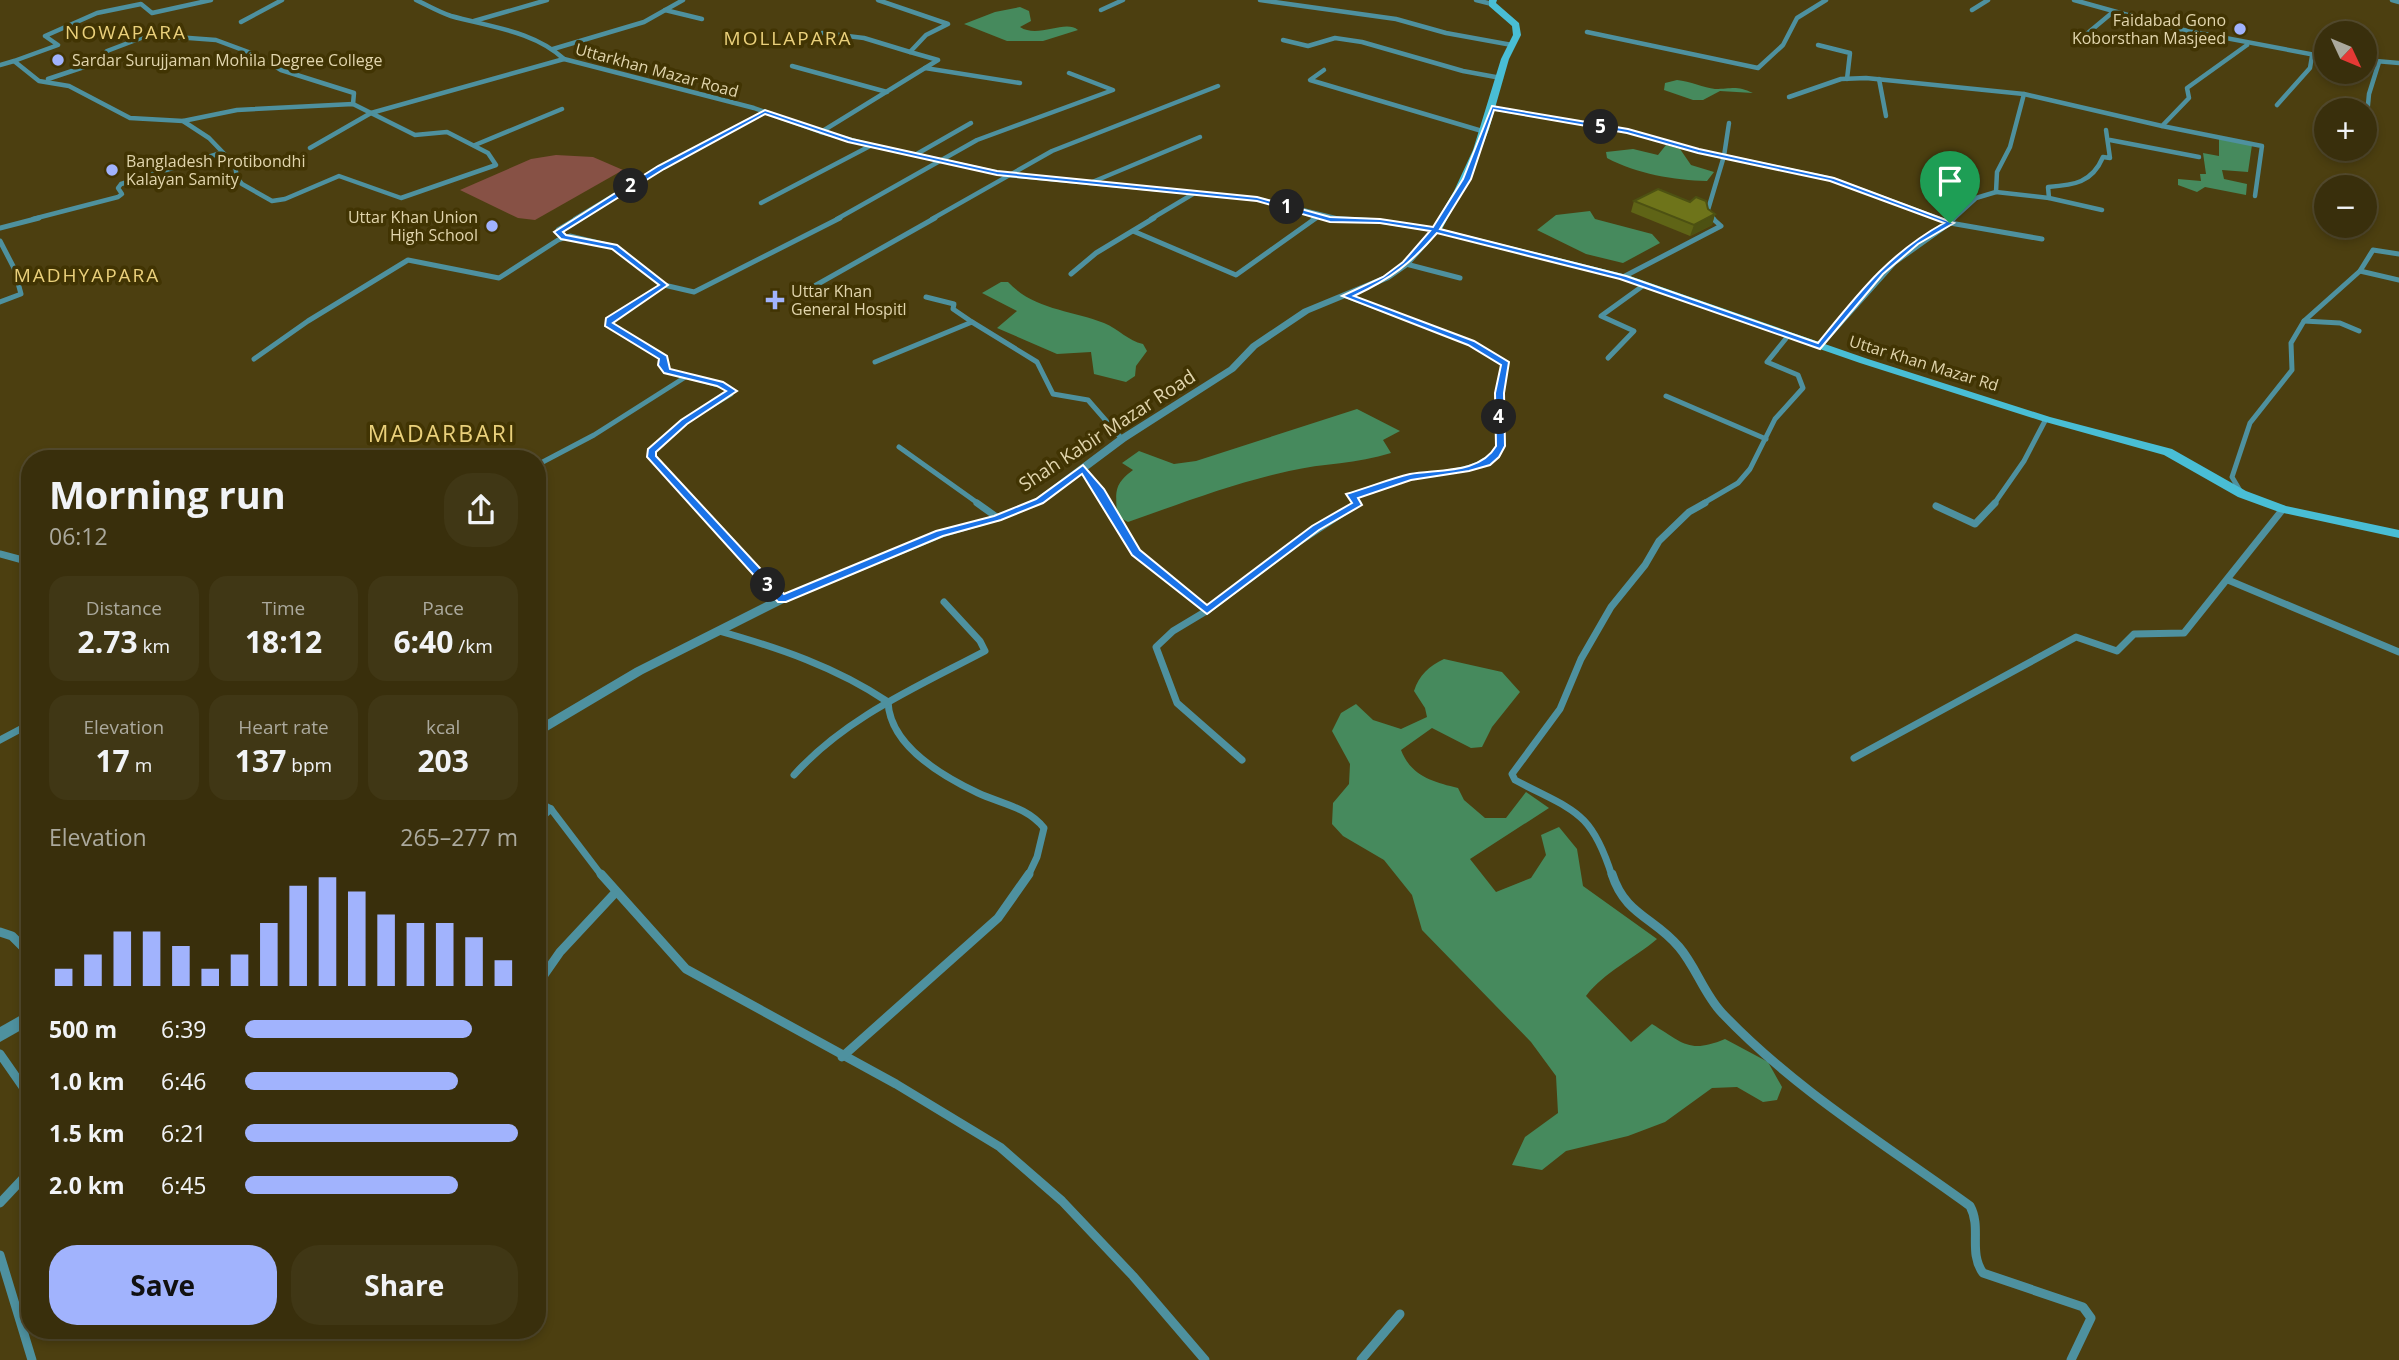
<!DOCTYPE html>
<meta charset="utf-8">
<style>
:root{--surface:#392f0c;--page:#403715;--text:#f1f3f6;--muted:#aba99d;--line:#534a2d;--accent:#a1b3fd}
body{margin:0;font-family:"Open Sans",sans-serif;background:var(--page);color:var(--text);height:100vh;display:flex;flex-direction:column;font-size:26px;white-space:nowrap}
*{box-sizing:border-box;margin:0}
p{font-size:23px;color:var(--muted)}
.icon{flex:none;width:38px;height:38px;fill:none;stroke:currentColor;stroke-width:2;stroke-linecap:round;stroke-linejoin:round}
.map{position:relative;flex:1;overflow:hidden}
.details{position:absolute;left:21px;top:450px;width:525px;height:889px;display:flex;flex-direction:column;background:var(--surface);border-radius:28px;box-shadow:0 4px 10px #0003,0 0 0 2px var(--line)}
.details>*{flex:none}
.needle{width:46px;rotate:134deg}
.buttons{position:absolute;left:2314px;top:21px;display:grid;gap:14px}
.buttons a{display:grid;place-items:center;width:63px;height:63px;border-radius:50%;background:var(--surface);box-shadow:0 4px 10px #0003,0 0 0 2px var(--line);font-size:35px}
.pin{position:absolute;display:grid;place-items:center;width:60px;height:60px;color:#fff;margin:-72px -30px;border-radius:50% 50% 50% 0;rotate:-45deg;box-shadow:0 0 7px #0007}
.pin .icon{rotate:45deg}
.km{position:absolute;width:35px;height:35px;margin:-18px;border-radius:50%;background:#222;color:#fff;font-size:19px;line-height:35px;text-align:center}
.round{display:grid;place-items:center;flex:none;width:74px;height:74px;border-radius:28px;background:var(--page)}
.overview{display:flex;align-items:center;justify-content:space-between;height:119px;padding:0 28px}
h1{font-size:38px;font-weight:700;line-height:52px}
.stats{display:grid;grid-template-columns:repeat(3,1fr);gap:10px;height:119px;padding:7px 28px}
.stats div{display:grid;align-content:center;border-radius:18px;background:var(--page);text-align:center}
.stats b{font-size:30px;font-weight:700}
.stats small{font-size:19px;font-weight:400}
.stats p{font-size:19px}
.chart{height:196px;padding:14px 28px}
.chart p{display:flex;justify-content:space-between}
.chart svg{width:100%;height:126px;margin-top:7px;stroke:var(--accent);stroke-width:6}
.cta{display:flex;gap:14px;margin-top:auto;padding:14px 28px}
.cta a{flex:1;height:80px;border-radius:28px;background:var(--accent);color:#111;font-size:28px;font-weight:700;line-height:80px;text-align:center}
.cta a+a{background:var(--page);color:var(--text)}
ul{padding:0 28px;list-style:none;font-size:23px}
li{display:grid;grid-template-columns:112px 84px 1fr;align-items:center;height:52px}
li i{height:18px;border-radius:9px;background:var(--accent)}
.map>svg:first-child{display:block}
.green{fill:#875145}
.water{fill:#468a5d}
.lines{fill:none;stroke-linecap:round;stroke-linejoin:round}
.minor-far3{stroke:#4e919f;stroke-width:4.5}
.minor-far2{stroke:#4e919f;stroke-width:5}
.minor-far1{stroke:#4e919f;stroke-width:7}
.minor{stroke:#4e919f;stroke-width:9}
.tertiary{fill:#4e919f;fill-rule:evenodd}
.secondary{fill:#49bed5;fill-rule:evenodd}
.wall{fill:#5f6416}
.shaded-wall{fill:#4d5112}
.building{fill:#6e741a;stroke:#4d5112;stroke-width:2}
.route{fill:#1a73e8;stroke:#fff;stroke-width:2;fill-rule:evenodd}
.poi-dot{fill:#a1b3fd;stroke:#413403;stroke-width:2.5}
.labels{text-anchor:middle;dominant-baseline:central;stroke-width:7;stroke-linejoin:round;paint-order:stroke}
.far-poi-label{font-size:16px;fill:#e1d5ad;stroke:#413403;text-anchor:start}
.far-street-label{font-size:16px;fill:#e1d5ad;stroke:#413403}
.far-quarter-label{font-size:19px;letter-spacing:2px;fill:#ead07b;stroke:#413403}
.street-label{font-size:19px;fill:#e1d5ad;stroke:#413403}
.quarter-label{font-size:23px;letter-spacing:2px;fill:#ead07b;stroke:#413403}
</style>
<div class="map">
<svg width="2399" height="1360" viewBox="0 0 2399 1360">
<rect width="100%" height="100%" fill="#4c3f10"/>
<!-- green -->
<path class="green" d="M556 155 593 157 623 170 535 220 518 218 460 190 531 159Z"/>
<!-- water -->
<g class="water">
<path d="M1020 7 1029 11 1031 21 1020 27C1038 39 1065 19 1078 30L1043 41H1007L964 24 995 12Z"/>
<path d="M1677 80C1690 81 1704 88 1715 89 1732 89 1736 85 1753 93L1720 91 1703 100H1693L1664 90 1665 83Z"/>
<path d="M2219 138 2252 145 2248 172 2222 170 2224 179 2247 184 2246 195 2205 187 2197 192 2178 185V179L2201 181 2200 174H2206L2203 153 2219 156Z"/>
<path d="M1666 145 1680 149 1691 165 1714 172 1707 181C1674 180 1637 174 1607 158L1606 152 1633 149 1658 155Z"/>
<path d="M1590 211 1595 219 1652 234 1660 243 1623 263 1586 254 1537 230 1556 215Z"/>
<path d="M1001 282H1008C1034 310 1071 310 1104 323 1119 329 1128 341 1143 344L1147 351 1136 366 1135 376 1126 382 1094 374 1091 352 1057 354 997 328 1017 311 982 293Z"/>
<path d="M1357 409 1400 431 1383 440 1391 453C1357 464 1323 463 1289 471 1234 483 1182 503 1128 522L1117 516C1116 492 1113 485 1133 470L1122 463 1139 451 1174 464 1196 461Z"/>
<path d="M1444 659 1502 672 1520 692 1492 727 1482 747 1471 748 1432 728 1401 750C1411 776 1433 782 1458 788L1464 800 1485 818H1506L1526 792 1549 808 1470 859 1496 892 1531 878 1546 855 1541 835 1559 827 1577 849 1583 886 1657 939C1635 958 1604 972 1586 996L1631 1042 1652 1024C1683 1043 1689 1054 1725 1039L1768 1062 1782 1087 1777 1100 1763 1102 1737 1087 1712 1088 1665 1122 1628 1136 1566 1151 1542 1170 1512 1165 1525 1137 1558 1113 1556 1076 1531 1042 1422 930 1412 895 1384 860 1343 836 1332 824 1333 803 1349 784 1350 764 1332 731 1341 713 1356 704 1373 720 1401 729 1427 717 1425 708 1414 691C1419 675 1429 666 1444 659Z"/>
</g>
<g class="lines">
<!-- minor-far3 -->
<g class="minor-far3">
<path d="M211 0 152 13 141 4 97 13 45 36 58 45 14 61 39 81 69 86 130 118 183 121 209 138 235 165 237 178 242 184 272 201 285 199 339 176 401 198 496 165 488 153 447 132 415 135 371 113 564 59"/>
<path d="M416 0C427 5 439 12 451 16 490 27 534 31 564 59L754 108 821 132 870 145 1008 175 1257 199 1339 219"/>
<path d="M1260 0 1396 19 1446 33 1512 45"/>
<path d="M1476 0 1492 4"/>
<path d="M2074 0 2178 29 2326 57"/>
<path d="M2392 0 2399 2"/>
<path d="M665 10 702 19"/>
<path d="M1101 10 1123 0"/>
<path d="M1972 10 1988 0"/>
<path d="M474 21 547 0"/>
<path d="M241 22 282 0"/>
<path d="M1587 32 1758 68 1783 45 1797 18 1826 0"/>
<path d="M822 33 864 38 910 52"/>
<path d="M2083 37 2113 12"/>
<path d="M1283 40 1308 46 1335 38 1362 42 1463 71 1501 78"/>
<path d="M1818 45 1850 53 1847 79"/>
<path d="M553 49 644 22 683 0"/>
<path d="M2364 60 2399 63"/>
<path d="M0 65 14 61"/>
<path d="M792 66 887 92"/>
<path d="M925 68 1020 83"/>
<path d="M1324 70 1310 80 1482 131"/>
<path d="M48 79 105 60 103 56 107 51 149 35 216 40 259 56 281 70 354 93 353 104"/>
<path d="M1879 79 1886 116"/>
<path d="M2024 94 2162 126 2189 98 2187 88 2247 45"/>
<path d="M1789 97 1841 79 1866 78 2024 94 2010 147 1997 172 1996 192 1976 198 1953 219"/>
<path d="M2277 105 2310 68 2312 56"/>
<path d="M1492 108 1628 131 1698 151 1832 179 1940 219"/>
<path d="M183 121 237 110 353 104 371 113 310 148"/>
<path d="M2162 126 2262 146 2255 196"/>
<path d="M821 132 938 60 910 52 926 35 948 24 878 0"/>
<path d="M2110 140 2199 157"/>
<path d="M475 145 562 109"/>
<path d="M2364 147 2369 94 2379 62"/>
<path d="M915 155 971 123"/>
<path d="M1090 183 1200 137"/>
<path d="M1996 192 2049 198 2102 210"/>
<path d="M2049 198 2048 187C2074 185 2092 183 2103 157L2110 158 2106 130"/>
<path d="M761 203 870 146"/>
<path d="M33 219 118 197 122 194 118 188 121 184 221 153"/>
<path d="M575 219 661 167 765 112"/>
<path d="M837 219 977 140 1113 90 1069 73"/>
<path d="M932 219 1052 151 1218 86"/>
<path d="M1151 219 1193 194"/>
<path d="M1313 219 1318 216"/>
<path d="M1714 219 1707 213 1724 156 1729 123"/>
</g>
<!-- minor-far2 -->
<g class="minor-far2">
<path d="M1325 218 1379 221 1436 230"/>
<path d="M1954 218 1950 223 2042 239"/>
<path d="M0 228 39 218"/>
<path d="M1133 231 1236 275 1316 218"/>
<path d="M564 237 558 230 578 218"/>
<path d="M0 241 14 268 21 294 0 302"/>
<path d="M1406 264 1460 278"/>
<path d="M2360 271 2399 280"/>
<path d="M1071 274 1096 253 1154 218"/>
<path d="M1623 277 1721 226 1712 218"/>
<path d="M664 285 609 320V324L664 358 663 365 667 371 687 376"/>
<path d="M802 293 935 218"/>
<path d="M1346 296 1471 343 1506 364 1499 393 1501 446C1477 476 1441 470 1407 478 1387 483 1369 490 1350 497L1359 503 1357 504"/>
<path d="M926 297 954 304 953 309 972 322"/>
<path d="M2304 321 2340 323 2359 331"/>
<path d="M1820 346 1894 263 1950 223 1936 218"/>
<path d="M1608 358 1634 331 1601 316 1644 285"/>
<path d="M254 359 308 321 408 260 499 278 558 240 570 236 615 247 664 285 694 292 840 218"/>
<path d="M875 362 972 322 1037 362 1053 394 1088 400 1122 439"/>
<path d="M1666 396 1766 439"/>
<path d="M899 447 979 504"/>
<path d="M537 465 594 435 687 376 729 388 731 394 684 422 651 452 652 457 695 504"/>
<path d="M1083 468 1109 504"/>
<path d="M2242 494 2232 477 2250 423 2292 370 2291 343 2304 321 2360 271 2373 250 2399 254"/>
<path d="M1702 504 1738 483 1750 469 1775 419 1803 388 1798 375 1767 362 1788 336"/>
<path d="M1994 504 2024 461 2046 419"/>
</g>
<!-- minor-far1 -->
<g class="minor-far1">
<path d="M694 503 782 599"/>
<path d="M977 503 998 518"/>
<path d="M1108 503 1136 552 1207 611"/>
<path d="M1936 506 1975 524 1995 503"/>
<path d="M0 554 30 562"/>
<path d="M2228 580 2399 652"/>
<path d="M719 631C779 648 836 667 888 702 890 746 942 776 978 793 1002 804 1027 807 1044 828L1037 857 1028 876"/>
<path d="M0 740 30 724"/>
<path d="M1854 758 2076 637 2117 651 2134 634 2184 633 2283 509"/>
<path d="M1242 760 1177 703 1156 647 1173 631 1208 610 1300 541 1358 503"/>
<path d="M794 775C846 717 917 687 985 651L980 641 944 602"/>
<path d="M537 802 551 809 602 876"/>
<path d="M537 821 551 809"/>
<path d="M1612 876C1591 809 1573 811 1515 780L1512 774 1560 709 1581 659 1611 607 1645 565 1659 541 1689 512 1705 503"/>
</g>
<!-- minor -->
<g class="minor">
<path d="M601 874 686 969 896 1084 1000 1147 1062 1201 1133 1276 1205 1360"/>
<path d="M1612 874C1625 915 1654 917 1679 947 1696 967 1704 994 1722 1013 1794 1089 1886 1145 1970 1206 1982 1228 1968 1252 1983 1273L2083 1307 2091 1318 2071 1360"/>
<path d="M0 932 12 936 30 954"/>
<path d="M537 985 560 952 615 893"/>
<path d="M0 1054 30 1097"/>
<path d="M842 1057 998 918 1029 874"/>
<path d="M0 1203 30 1171"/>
<path d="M0 1255 32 1360"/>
<path d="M1361 1360 1400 1314"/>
</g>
<!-- tertiary -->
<g class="tertiary">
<path d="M1433 228 1440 230 1409 266 1389 280 1309 313 1257 348 1235 371 1126 441 1043 503 1002 520 944 537 786 602 643 674 537 737V726L635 668 778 596 936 531 994 516 1035 499 1118 437 1229 367 1251 344 1303 309 1383 276 1403 262Z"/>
<path d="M30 1010V1025L0 1042V1027Z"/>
</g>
<!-- secondary -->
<path class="secondary" d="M1489 0H1497L1496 3 1519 23 1521 35 1509 59 1489 129 1473 171 1442 229 1627 275 1868 359 2050 417 2172 449 2246 491 2286 506 2399 530V538L2279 512 2238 497 2164 455 2042 421 1860 363 1619 279 1433 232 1431 230 1454 191 1473 150 1501 59 1513 35 1512 26 1489 6Z"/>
</g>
<!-- wall -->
<path class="wall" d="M1634 201 1715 214 1712 225 1690 236 1631 212Z"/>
<!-- shaded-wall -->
<path class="shaded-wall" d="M1715 214 1712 225 1690 236 1694 225Z"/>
<!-- building -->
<path class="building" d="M1658 189 1690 202 1696 197 1706 201 1708 209 1715 214 1694 225 1634 201Z"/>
<!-- route -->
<path class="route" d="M1492 106 1628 129 1699 149 1834 178 1954 223 1918 244 1883 274 1820 349 1620 279 1437 233C1410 264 1392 278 1354 296L1474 341 1509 362 1504 393 1505 446 1499 457 1490 465 1469 471 1411 480 1358 498 1362 505 1319 530 1207 614 1132 555 1082 474 1043 503 1001 520 943 536 786 602H778L647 457 648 449 681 420 726 391 717 386 664 373 658 365 659 359 605 326 606 318 659 285 612 249 561 239 554 232 658 166 765 110 852 139 997 171 1257 197 1330 217 1380 219 1433 227 1463 179ZM1494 110 1627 133 1698 153 1830 181 1944 223C1888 254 1858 294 1818 343L1626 276 1440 229 1471 179ZM765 114 848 142 997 175 1257 201 1330 222 1380 223 1430 231 1403 262 1383 277 1342 296 1468 345 1501 365 1495 393 1496 446C1480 474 1438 469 1410 474 1389 479 1367 488 1346 494L1352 503 1312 526 1207 605 1140 550 1104 489 1083 465 1036 499 994 516 936 531 784 594 656 456V452L687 424 737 391 723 382 670 369 667 356 613 323 668 285 617 245 566 235 563 232 664 169Z"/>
<!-- markers -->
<g class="poi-dot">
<circle cx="2240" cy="29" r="7"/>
<circle cx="58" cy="60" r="7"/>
<circle cx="112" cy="170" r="7"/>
<circle cx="492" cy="226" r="7"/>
<path d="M771.5 289.5h7v7h7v7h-7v7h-7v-7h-7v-7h7z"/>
</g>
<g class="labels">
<!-- far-poi labels -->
<g class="far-poi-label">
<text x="2226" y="20" text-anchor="end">Faidabad Gono<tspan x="2226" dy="18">Koborsthan Masjeed</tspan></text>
<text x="72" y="60">Sardar Surujjaman Mohila Degree College</text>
<text x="126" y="161">Bangladesh Protibondhi<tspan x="126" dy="18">Kalayan Samity</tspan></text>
<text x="478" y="217" text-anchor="end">Uttar Khan Union<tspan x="478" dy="18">High School</tspan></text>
<text x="791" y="291">Uttar Khan<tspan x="791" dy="18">General Hospitl</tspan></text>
</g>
<!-- far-street labels -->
<g class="far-street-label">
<text transform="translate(657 70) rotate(15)">Uttarkhan Mazar Road</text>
<text transform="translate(1924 363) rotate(17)">Uttar Khan Mazar Rd</text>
</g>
<!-- far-quarter labels -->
<g class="far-quarter-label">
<text x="126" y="32">NOWAPARA</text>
<text x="788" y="38">MOLLAPARA</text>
<text x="87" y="275">MADHYAPARA</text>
</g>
<!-- street labels -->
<g class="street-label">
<text transform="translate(1107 430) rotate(-33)">Shah Kabir Mazar Road</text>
</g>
<!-- quarter labels -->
<g class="quarter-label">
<text x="442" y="433">MADARBARI</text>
</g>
</g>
</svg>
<div class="buttons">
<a><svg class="needle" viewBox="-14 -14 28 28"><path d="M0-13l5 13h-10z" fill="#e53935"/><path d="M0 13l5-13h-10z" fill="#aba99d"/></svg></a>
<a>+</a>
<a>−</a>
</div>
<div class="pin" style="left:1950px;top:223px;background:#1e9e55"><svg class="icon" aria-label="arrive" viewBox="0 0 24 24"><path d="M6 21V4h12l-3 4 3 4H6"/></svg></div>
<b class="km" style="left:1287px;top:207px">1</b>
<b class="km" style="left:631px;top:186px">2</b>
<b class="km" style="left:768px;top:585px">3</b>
<b class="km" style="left:1499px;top:417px">4</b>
<b class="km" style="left:1601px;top:127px">5</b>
<section class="details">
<div class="overview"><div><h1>Morning run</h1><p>06:12</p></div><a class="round"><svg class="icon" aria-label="share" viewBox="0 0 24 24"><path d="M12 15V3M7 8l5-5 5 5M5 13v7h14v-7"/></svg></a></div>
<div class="stats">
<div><p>Distance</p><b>2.73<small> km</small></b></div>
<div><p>Time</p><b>18:12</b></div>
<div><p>Pace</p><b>6:40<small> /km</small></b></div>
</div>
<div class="stats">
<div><p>Elevation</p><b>17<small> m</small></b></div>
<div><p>Heart rate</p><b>137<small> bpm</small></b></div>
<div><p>kcal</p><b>203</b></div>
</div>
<div class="chart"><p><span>Elevation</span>265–277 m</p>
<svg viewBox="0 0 160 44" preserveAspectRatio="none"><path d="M5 44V38M15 44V33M25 44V25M35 44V25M45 44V30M55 44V38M65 44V33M75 44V22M85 44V9M95 44V6M105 44V11M115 44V19M125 44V22M135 44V22M145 44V27M155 44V35"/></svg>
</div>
<ul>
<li><b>500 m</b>6:39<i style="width:83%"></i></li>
<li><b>1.0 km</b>6:46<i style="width:78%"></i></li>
<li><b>1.5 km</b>6:21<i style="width:100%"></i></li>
<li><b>2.0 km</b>6:45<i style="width:78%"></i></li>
</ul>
<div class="cta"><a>Save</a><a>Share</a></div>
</section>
</div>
